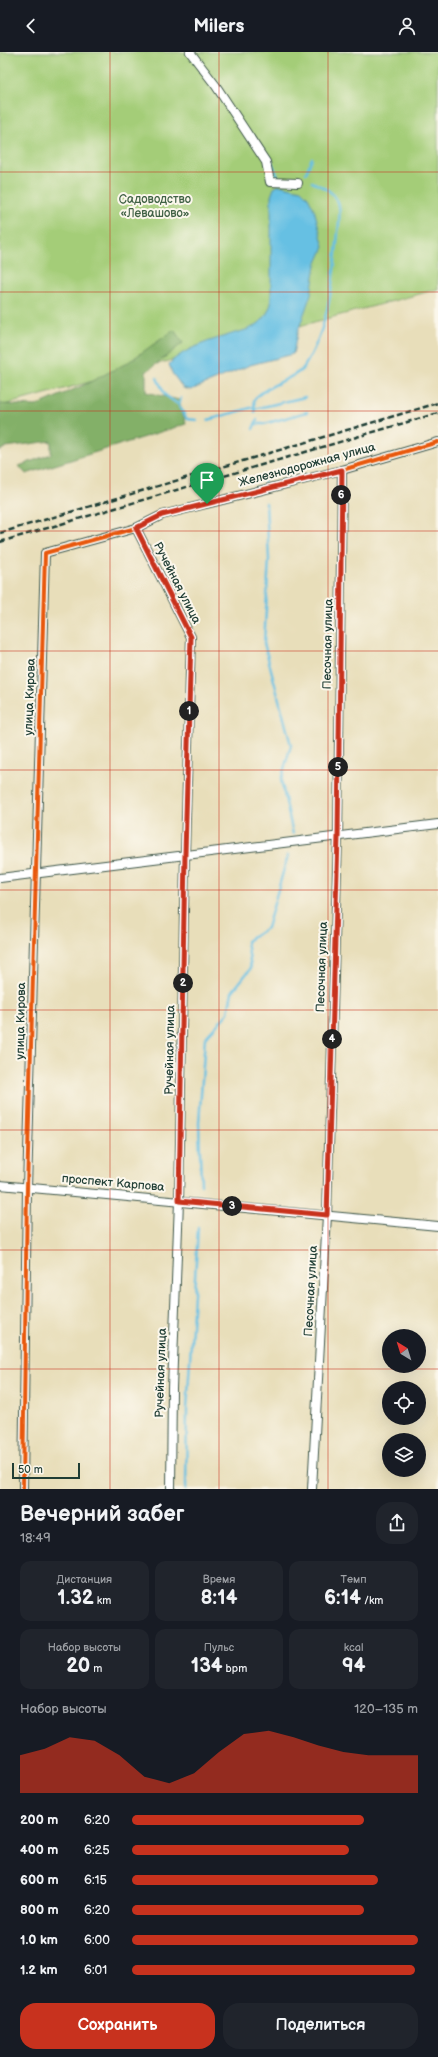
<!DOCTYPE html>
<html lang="ru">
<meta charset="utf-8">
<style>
:root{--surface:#171b24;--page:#20242c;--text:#f1f3f6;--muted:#9ea1a6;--accent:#c8321e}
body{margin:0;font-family:"Balsamiq Sans",sans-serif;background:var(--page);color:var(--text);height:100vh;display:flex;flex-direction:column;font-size:15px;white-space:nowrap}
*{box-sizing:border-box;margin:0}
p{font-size:13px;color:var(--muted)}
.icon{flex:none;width:22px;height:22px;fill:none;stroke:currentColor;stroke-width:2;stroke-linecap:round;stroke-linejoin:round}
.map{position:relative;height:1437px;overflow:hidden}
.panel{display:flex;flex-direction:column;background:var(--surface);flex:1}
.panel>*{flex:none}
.needle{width:26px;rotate:322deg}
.tools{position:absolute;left:382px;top:1277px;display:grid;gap:8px}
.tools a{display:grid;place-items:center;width:44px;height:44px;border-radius:50%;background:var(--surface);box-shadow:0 4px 16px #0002;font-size:20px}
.scale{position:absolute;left:12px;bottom:10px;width:68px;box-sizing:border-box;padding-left:4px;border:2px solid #1f3d34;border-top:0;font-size:11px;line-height:14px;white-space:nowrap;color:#1f3d34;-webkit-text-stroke:3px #fbf7ec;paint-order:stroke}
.pin{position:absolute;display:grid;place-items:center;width:34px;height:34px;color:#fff;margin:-41px -17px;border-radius:50% 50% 50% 0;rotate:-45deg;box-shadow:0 0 4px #0007}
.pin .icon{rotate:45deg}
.km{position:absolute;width:20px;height:20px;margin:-10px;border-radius:50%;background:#222;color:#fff;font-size:11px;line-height:20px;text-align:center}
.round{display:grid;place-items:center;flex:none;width:42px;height:42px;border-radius:16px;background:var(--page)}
.overview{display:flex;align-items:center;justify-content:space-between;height:68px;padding:0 20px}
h1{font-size:22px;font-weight:800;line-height:30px}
.metrics{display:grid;grid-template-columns:repeat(3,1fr);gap:6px;height:68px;padding:4px 20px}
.metrics div{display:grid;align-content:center;border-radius:10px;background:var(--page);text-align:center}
.metrics b{font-size:20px;font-weight:800}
.metrics small{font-size:11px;font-weight:400}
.metrics p{font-size:11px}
.chart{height:112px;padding:8px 20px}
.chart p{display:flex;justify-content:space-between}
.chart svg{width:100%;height:72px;margin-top:4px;fill:var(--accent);opacity:.7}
.primary-button{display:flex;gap:8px;margin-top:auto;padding:8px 20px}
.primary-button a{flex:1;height:46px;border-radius:16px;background:var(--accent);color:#fff;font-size:16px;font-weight:800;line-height:46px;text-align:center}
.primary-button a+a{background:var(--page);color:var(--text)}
ul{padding:0 20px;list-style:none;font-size:13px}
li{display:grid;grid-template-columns:64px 48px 1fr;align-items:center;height:30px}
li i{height:10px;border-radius:5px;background:var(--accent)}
header{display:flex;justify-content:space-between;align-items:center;height:52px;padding:0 20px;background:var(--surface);font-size:18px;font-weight:800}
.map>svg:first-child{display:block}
.green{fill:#a4cd78;stroke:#628556}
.forest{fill:#83b068;stroke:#51764e}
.water{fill:#66c0e3;stroke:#427e8c}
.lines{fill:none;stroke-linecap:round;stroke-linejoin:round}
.stream{stroke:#66c0e3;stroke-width:2.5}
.street-casing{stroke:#3d5548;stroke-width:10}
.street{stroke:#fff;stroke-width:8}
.rail{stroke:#1f3d34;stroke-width:2.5;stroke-dasharray:6 3;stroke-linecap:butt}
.cycleway-casing{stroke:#fbf7ec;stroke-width:6}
.cycleway{stroke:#e8590c;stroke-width:4}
.route-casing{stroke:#fff;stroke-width:8}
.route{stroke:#c8321e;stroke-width:5}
.grid{fill:none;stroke:#c8321e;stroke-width:1;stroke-opacity:0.55}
.labels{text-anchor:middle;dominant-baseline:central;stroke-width:4;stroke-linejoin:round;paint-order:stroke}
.park-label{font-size:12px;fill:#406145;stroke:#fbf7ec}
.street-label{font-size:12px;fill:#1f3d34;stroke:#fbf7ec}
</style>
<header><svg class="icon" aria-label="back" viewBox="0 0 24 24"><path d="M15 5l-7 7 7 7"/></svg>Milers<svg class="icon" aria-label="person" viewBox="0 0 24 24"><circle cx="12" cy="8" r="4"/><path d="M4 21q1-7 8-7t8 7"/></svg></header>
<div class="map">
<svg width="438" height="1437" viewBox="0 0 438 1437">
<rect width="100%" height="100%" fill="#fbf7ec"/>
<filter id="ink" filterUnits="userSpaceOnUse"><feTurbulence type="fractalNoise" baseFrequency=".025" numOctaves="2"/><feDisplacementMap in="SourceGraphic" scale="8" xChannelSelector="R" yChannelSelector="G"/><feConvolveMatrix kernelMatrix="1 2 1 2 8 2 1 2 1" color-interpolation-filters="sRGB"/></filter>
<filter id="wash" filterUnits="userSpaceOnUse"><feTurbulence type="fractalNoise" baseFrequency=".012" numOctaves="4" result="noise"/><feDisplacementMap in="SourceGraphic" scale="16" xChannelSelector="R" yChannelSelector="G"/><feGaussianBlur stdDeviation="0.9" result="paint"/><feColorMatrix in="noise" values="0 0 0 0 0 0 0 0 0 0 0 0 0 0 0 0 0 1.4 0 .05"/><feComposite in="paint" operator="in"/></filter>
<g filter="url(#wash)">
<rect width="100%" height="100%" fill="#e8deba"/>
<!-- green -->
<path class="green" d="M0 0H438V237L0 354Z"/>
<!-- forest -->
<path class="forest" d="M174 278 183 291 146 320V340L179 348 186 372 26 422 19 414 51 402V389L6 395 0 399V352L36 354 86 332 127 311Z"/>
<!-- water -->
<path class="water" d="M279 133 301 138 308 145 314 157 324 195 316 213 311 242 297 282 293 302 250 313 191 338 183 336 172 321 169 312C185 295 213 288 235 281 243 279 254 276 260 270 266 265 268 259 271 252V144L274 136Z"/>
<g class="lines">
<!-- stream -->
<g class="stream">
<path d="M269 104 278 125"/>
<path d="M306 121 312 106"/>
<path d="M157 326 165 343 179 353"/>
<path d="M181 346 179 353 187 367 197 368"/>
<path d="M254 357 305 345"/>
<path d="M255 360 254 348C265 333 297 326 304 315 329 276 334 225 338 180 339 172 341 157 338 150 333 139 323 135 312 130"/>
<path d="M208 368 254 355"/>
<path d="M257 372H264L307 360"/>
<path d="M253 377 257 368"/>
<path d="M264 430 265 423"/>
<path d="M266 451 269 507 264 591 291 693 281 728 293 782"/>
<path d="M201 1133 199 1071 205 986 228 961 232 940 251 916 247 889 267 876 288 803"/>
<path d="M186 1437 187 1358 198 1176"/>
</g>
</g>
</g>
<g filter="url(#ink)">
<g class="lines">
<!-- street casing -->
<g class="street-casing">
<g id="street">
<path d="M190 0 216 34 266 110 270 130 298 131"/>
<path d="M136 476 191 585 185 802 179 1149 172 1336 171 1437"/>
<path d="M0 826 438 772"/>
<path d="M0 1133 438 1174"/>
<path d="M23 1437 27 1136 45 501 136 476 162 463 342 418 438 390"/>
<path d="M312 1437 327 1163 338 785 342 418"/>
</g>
</g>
<!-- street -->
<use href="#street" class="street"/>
<!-- rail -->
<g class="rail">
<path d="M0 481 438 351"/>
<path d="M0 490 438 361"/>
</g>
<!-- cycleway casing -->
<g class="cycleway-casing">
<path id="cycleway" d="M23 1437 27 1136 45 501 136 476 162 463 342 418 438 390"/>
</g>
<!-- cycleway -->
<use href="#cycleway" class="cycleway"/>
</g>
</g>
<g class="lines" filter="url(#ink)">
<!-- route casing -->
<g class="route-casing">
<path id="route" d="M342 418 338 785 327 1163 179 1149 185 802 191 585 136 476 162 463Z"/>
</g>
<!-- route -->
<use href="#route" class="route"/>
</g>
<!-- grid -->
<path class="grid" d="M110 0V1437M219 0V1437M328 0V1437M0 120H438M0 240H438M0 359H438M0 479H438M0 599H438M0 718H438M0 838H438M0 958H438M0 1078H438M0 1198H438M0 1317H438"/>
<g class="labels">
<!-- park labels -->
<g class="park-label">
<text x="155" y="147">Садоводство<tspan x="155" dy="14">«Левашово»</tspan></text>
</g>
<!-- street labels -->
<g class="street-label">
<text transform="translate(307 413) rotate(-15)">Железнодорожная улица</text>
<text transform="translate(177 531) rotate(63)">Ручейная улица</text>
<text transform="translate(328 592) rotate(-89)">Песочная улица</text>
<text transform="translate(30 645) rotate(-88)">улица Кирова</text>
<text transform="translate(322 915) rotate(-88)">Песочная улица</text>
<text transform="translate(21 969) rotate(-89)">улица Кирова</text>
<text transform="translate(170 998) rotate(-89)">Ручейная улица</text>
<text transform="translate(113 1131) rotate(5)">проспект Карпова</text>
<text transform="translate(311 1239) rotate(-87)">Песочная улица</text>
<text transform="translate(161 1321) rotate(-88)">Ручейная улица</text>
</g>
</g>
</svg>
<div class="tools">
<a><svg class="needle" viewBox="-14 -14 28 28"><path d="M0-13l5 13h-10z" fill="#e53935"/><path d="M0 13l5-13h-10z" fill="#9ea1a6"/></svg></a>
<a><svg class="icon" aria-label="locate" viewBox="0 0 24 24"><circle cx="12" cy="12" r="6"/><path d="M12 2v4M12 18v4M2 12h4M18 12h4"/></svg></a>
<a><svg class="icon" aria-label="layers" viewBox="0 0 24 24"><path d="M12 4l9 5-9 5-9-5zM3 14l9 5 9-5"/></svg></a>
</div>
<div class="scale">50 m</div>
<div class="pin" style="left:207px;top:452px;background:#1e9e55"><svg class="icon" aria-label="arrive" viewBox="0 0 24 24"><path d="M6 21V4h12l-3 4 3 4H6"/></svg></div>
<b class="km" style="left:189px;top:659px">1</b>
<b class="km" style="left:183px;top:931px">2</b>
<b class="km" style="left:232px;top:1154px">3</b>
<b class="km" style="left:332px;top:987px">4</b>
<b class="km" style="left:338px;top:715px">5</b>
<b class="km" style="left:341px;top:443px">6</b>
</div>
<section class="panel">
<div class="overview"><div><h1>Вечерний забег</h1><p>18:49</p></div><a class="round"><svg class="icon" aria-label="share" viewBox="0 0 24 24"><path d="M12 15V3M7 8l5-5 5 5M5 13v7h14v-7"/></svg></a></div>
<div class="metrics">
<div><p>Дистанция</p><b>1.32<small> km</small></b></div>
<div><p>Время</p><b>8:14</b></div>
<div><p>Темп</p><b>6:14<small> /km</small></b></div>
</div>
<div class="metrics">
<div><p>Набор высоты</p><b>20<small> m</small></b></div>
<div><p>Пульс</p><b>134<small> bpm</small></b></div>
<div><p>kcal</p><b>94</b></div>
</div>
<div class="chart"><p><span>Набор высоты</span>120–135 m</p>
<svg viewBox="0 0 160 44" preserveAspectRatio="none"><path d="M0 44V21L10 17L20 10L30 12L40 21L50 34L60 38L70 32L80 19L90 8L100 6L110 10L120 15L130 19L140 21L150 21L160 21V44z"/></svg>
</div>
<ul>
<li><b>200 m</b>6:20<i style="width:81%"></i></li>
<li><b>400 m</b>6:25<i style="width:76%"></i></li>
<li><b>600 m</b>6:15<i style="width:86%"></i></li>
<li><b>800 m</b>6:20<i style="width:81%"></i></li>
<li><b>1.0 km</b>6:00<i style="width:100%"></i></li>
<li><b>1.2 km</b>6:01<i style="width:99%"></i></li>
</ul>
<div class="primary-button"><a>Сохранить</a><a>Поделиться</a></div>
</section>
